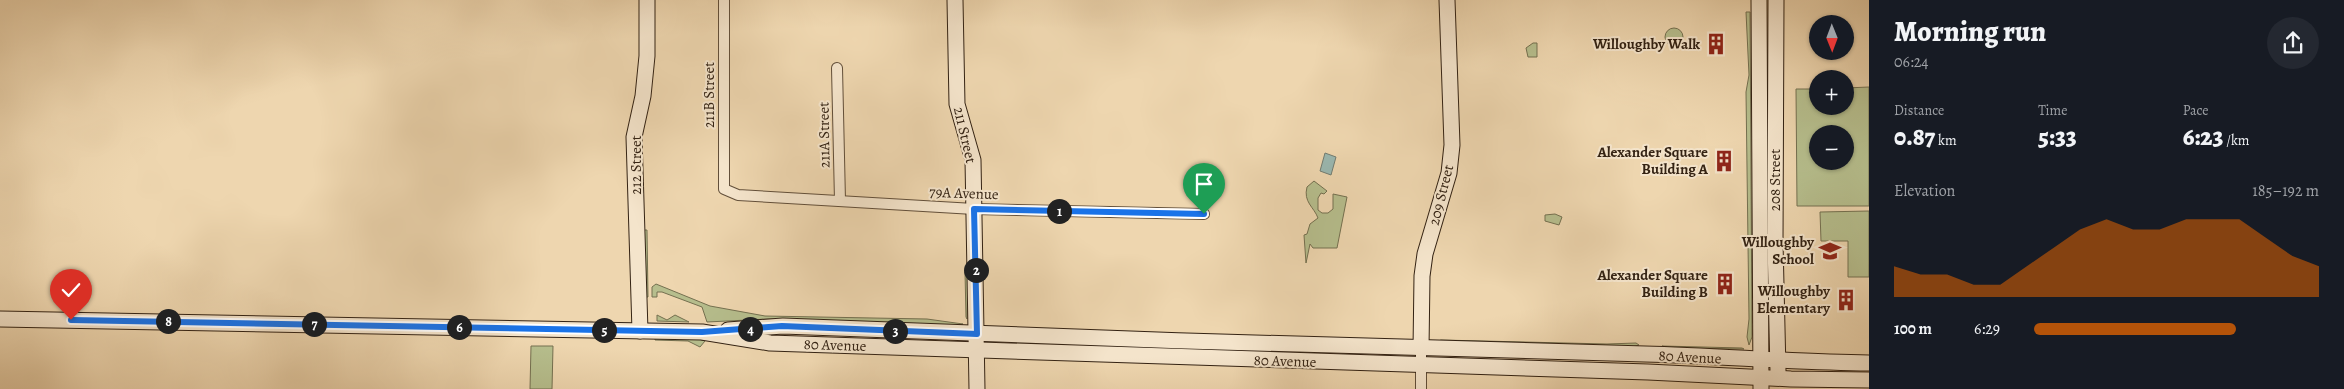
<!DOCTYPE html>
<meta charset="utf-8">
<style>
:root{--surface:#171b24;--page:#242831;--text:#f1f3f6;--muted:#9ea1a6;--accent:#b45309}
body{margin:0;font-family:Alegreya,serif;background:var(--page);color:var(--text);height:100vh;display:flex;flex-direction:column;font-size:19px;white-space:nowrap}
*{box-sizing:border-box;margin:0}
p{font-size:16px;color:var(--muted)}
.icon{flex:none;width:28px;height:28px;fill:none;stroke:currentColor;stroke-width:2;stroke-linecap:round;stroke-linejoin:round}
.map{position:relative;flex:1;overflow:hidden}
.details{display:flex;flex-direction:column;background:var(--surface);width:475px}
.details>*{flex:none}
.needle{width:32px;rotate:179deg}
.fabs{position:absolute;left:1809px;top:15px;display:grid;gap:10px}
.fabs a{display:grid;place-items:center;width:45px;height:45px;border-radius:50%;background:var(--surface);box-shadow:0 1px 4px #0004;font-size:25px}
.pin{position:absolute;display:grid;place-items:center;width:42px;height:42px;color:#fff;margin:-51px -21px;border-radius:50% 50% 50% 0;rotate:-45deg;box-shadow:0 0 5px #0007}
.pin .icon{rotate:45deg}
.km{position:absolute;width:25px;height:25px;margin:-12px;border-radius:50%;background:#222;color:#fff;font-size:14px;line-height:25px;text-align:center}
.round{display:grid;place-items:center;flex:none;width:52px;height:52px;border-radius:26px;background:var(--page)}
.overview{display:flex;align-items:center;justify-content:space-between;height:85px;padding:0 25px}
h1{font-size:28px;font-weight:800;line-height:38px}
.stats{display:grid;grid-template-columns:repeat(3,1fr);gap:8px;height:85px;padding:5px 25px}
.stats div{display:grid;align-content:center}
.stats b{font-size:25px;font-weight:800}
.stats small{font-size:14px;font-weight:400}
.stats p{font-size:14px}
.chart{height:140px;padding:10px 25px}
.chart p{display:flex;justify-content:space-between}
.chart svg{width:100%;height:90px;margin-top:5px;fill:var(--accent);opacity:.7}
ul{padding:0 25px;list-style:none;font-size:16px}
li{display:grid;grid-template-columns:80px 60px 1fr;align-items:center;height:38px}
li i{height:12px;border-radius:6px;background:var(--accent)}
main{display:flex;flex:1;min-height:0}
.map>svg:first-child{display:block}
.green{fill:#b6be8d;stroke:#747050;fill-rule:evenodd}
.water{fill:#9ab8b1;stroke:#717c72}
.lines{fill:none;stroke-linecap:round;stroke-linejoin:round}
.street-casing{stroke:#624f3a;stroke-width:12}
.secondary-casing{stroke:#332213;stroke-width:17}
.street{stroke:#f4e4cb;stroke-width:10}
.secondary{stroke:#f4e4cb;stroke-width:15}
.route-casing{stroke:#fff;stroke-width:10}
.route{stroke:#1a73e8;stroke-width:6}
.labels{text-anchor:middle;dominant-baseline:central;stroke-width:4;stroke-linejoin:round;paint-order:stroke}
.poi-label{font-size:15px;font-weight:bold;fill:#332213;stroke:#f4e4cb;text-anchor:end}
.street-label{font-size:15px;fill:#332213;stroke:#f4e4cb}
</style>
<main>
<div class="map">
<svg width="1869" height="389" viewBox="0 0 1869 389">
<rect width="100%" height="100%" fill="#eed6af"/>
<filter id="stains"><feTurbulence type="fractalNoise" baseFrequency=".004" numOctaves="4"/><feColorMatrix values="0 0 0 0 .2 0 0 0 0 .09 0 0 0 0 .02 0 0 0 .5 -.17"/></filter>
<radialGradient id="worn" r=".72"><stop offset=".6" stop-color="#630" stop-opacity="0"/><stop offset="1" stop-color="#630" stop-opacity=".3"/></radialGradient>
<!-- green -->
<g class="green">
<path d="M1746 12H1750L1752 337 1749 345 1747 337 1749 319 1746 92 1749 75Z"/>
<circle cx="1674" cy="37" r="9"/>
<path d="M1533 43H1537V57H1528L1526 48Z"/>
<path d="M1869 87V206H1797L1796 89H1817L1818 106H1845V88ZM1818 134H1845V161H1818Z"/>
<path d="M1314 181 1327 191 1324 194 1321 193 1318 198V210L1322 213H1328L1333 209V194L1347 197 1337 248H1313L1310 244 1306 263 1304 235 1307 234 1310 224 1318 218C1314 207 1303 202 1307 187Z"/>
<path d="M1869 211V277H1848V241H1821L1820 212Z"/>
<path d="M1555 214 1562 217 1559 225 1545 221V215Z"/>
<path d="M643 230H647L648 297H645Z"/>
<path d="M965 272 968 273 967 319 966 317Z"/>
<path d="M656 284 710 306 765 316 927 319 963 324 953 326 768 319 707 322 702 307 662 292H657V297H652V287Z"/>
<path d="M657 315 667 320 675 315 689 322 657 321Z"/>
<path d="M655 338 698 339 705 341 700 347 688 341 655 340Z"/>
<path d="M1441 340 1607 344 1636 343 1639 345 1632 347 1438 341Z"/>
<path d="M531 346H553L552 389H530Z"/>
<path d="M1662 346 1742 348 1744 349 1670 348Z"/>
</g>
<!-- water -->
<path class="water" d="M1325 153 1336 157 1331 175 1320 171Z"/>
<g class="lines">
<!-- street casing -->
<g class="street-casing">
<g id="street">
<path d="M724 0V189L738 195 974 209 1204 214"/>
<path d="M837 68 840 201"/>
<path d="M1421 349V389"/>
</g>
</g>
<!-- secondary casing -->
<g class="secondary-casing">
<g id="secondary">
<path d="M955 0 957 104 973 160 977 389"/>
<path d="M1759 0 1761 389"/>
<path d="M1776 0 1775 242 1778 371"/>
<path d="M0 319 702 332 770 343 1648 372 1791 379 1869 380"/>
<path d="M728 330 783 326C1070 338 1358 347 1645 354 1720 356 1794 362 1869 363"/>
<path d="M640 331 634 137 643 96 647 56V0"/>
<path d="M1421 349 1422 276 1425 254 1449 173 1452 145 1447 0"/>
</g>
</g>
<!-- street -->
<use href="#street" class="street"/>
<!-- secondary -->
<use href="#secondary" class="secondary"/>
</g>
<g class="lines">
<!-- route casing -->
<g class="route-casing">
<path id="route" d="M71 320 702 332 782 326 977 334 974 209 1204 214"/>
</g>
<!-- route -->
<use href="#route" class="route"/>
</g>
<!-- icons -->
<defs>
<g id="building-bare" transform="scale(1.725)"><path d="M-4-6H4V6H1V3H-1V6H-4ZM-2.5-4.3h1.7v1.8h-1.7ZM.8-4.3h1.7v1.8H.8ZM-2.5-1h1.7V.8h-1.7ZM.8-1h1.7V.8H.8Z" fill="#8f2418" stroke="#f4e4cb" stroke-width="2.5" paint-order="stroke"/></g>
<g id="school-bare" transform="scale(1.725)"><path d="M0-5L7-2L0 1L-7-2ZM-4 1L0 2.5L4 1V4Q0 6-4 4Z" fill="#8f2418" stroke="#f4e4cb" stroke-width="2.5" paint-order="stroke"/></g>
</defs>
<g fill-rule="evenodd">
<use href="#building-bare" x="1716" y="44"/>
<use href="#building-bare" x="1724" y="161"/>
<use href="#school-bare" x="1830" y="251"/>
<use href="#building-bare" x="1725" y="284"/>
<use href="#building-bare" x="1846" y="300"/>
</g>
<g class="labels">
<!-- poi labels -->
<g class="poi-label">
<text x="1700" y="44">Willoughby Walk</text>
<text x="1708" y="152">Alexander Square<tspan x="1708" dy="17">Building A</tspan></text>
<text x="1814" y="242">Willoughby<tspan x="1814" dy="17">School</tspan></text>
<text x="1708" y="275">Alexander Square<tspan x="1708" dy="17">Building B</tspan></text>
<text x="1830" y="291">Willoughby<tspan x="1830" dy="17">Elementary</tspan></text>
</g>
<!-- street labels -->
<g class="street-label">
<text transform="translate(709 95) rotate(-90)">211B Street</text>
<text transform="translate(824 135) rotate(-91)">211A Street</text>
<text transform="translate(965 135) rotate(77)">211 Street</text>
<text transform="translate(636 165) rotate(-90)">212 Street</text>
<text transform="translate(1775 180) rotate(-90)">208 Street</text>
<text transform="translate(964 193) rotate(2)">79A Avenue</text>
<text transform="translate(1441 195) rotate(-76)">209 Street</text>
<text transform="translate(835 345) rotate(2)">80 Avenue</text>
<text transform="translate(1690 357) rotate(3)">80 Avenue</text>
<text transform="translate(1285 361) rotate(2)">80 Avenue</text>
</g>
</g>
<rect width="100%" height="100%" filter="url(#stains)"/>
<rect width="100%" height="100%" fill="url(#worn)"/>
</svg>
<div class="fabs">
<a><svg class="needle" viewBox="-14 -14 28 28"><path d="M0-13l5 13h-10z" fill="#e53935"/><path d="M0 13l5-13h-10z" fill="#9ea1a6"/></svg></a>
<a>+</a>
<a>−</a>
</div>
<div class="pin" style="left:1204px;top:214px;background:#1e9e55"><svg class="icon" aria-label="arrive" viewBox="0 0 24 24"><path d="M6 21V4h12l-3 4 3 4H6"/></svg></div>
<div class="pin" style="left:71px;top:320px;background:#d93025"><svg class="icon" aria-label="check" viewBox="0 0 24 24"><path d="M5 12l5 5 9-10"/></svg></div>
<b class="km" style="left:1059px;top:211px">1</b>
<b class="km" style="left:976px;top:270px">2</b>
<b class="km" style="left:895px;top:331px">3</b>
<b class="km" style="left:750px;top:329px">4</b>
<b class="km" style="left:604px;top:330px">5</b>
<b class="km" style="left:459px;top:327px">6</b>
<b class="km" style="left:314px;top:324px">7</b>
<b class="km" style="left:168px;top:321px">8</b>
</div>
<section class="details">
<div class="overview"><div><h1>Morning run</h1><p>06:24</p></div><a class="round"><svg class="icon" aria-label="share" viewBox="0 0 24 24"><path d="M12 15V3M7 8l5-5 5 5M5 13v7h14v-7"/></svg></a></div>
<div class="stats">
<div><p>Distance</p><b>0.87<small> km</small></b></div>
<div><p>Time</p><b>5:33</b></div>
<div><p>Pace</p><b>6:23<small> /km</small></b></div>
</div>
<div class="chart"><p><span>Elevation</span>185–192 m</p>
<svg viewBox="0 0 160 44" preserveAspectRatio="none"><path d="M0 44V29L10 33L20 33L30 38L40 38L50 29L60 20L70 11L80 6L90 11L100 11L110 6L120 6L130 6L140 15L150 24L160 29V44z"/></svg>
</div>
<ul>
<li><b>100 m</b>6:29<i style="width:71%"></i></li>
</ul>
</section>
</main>
